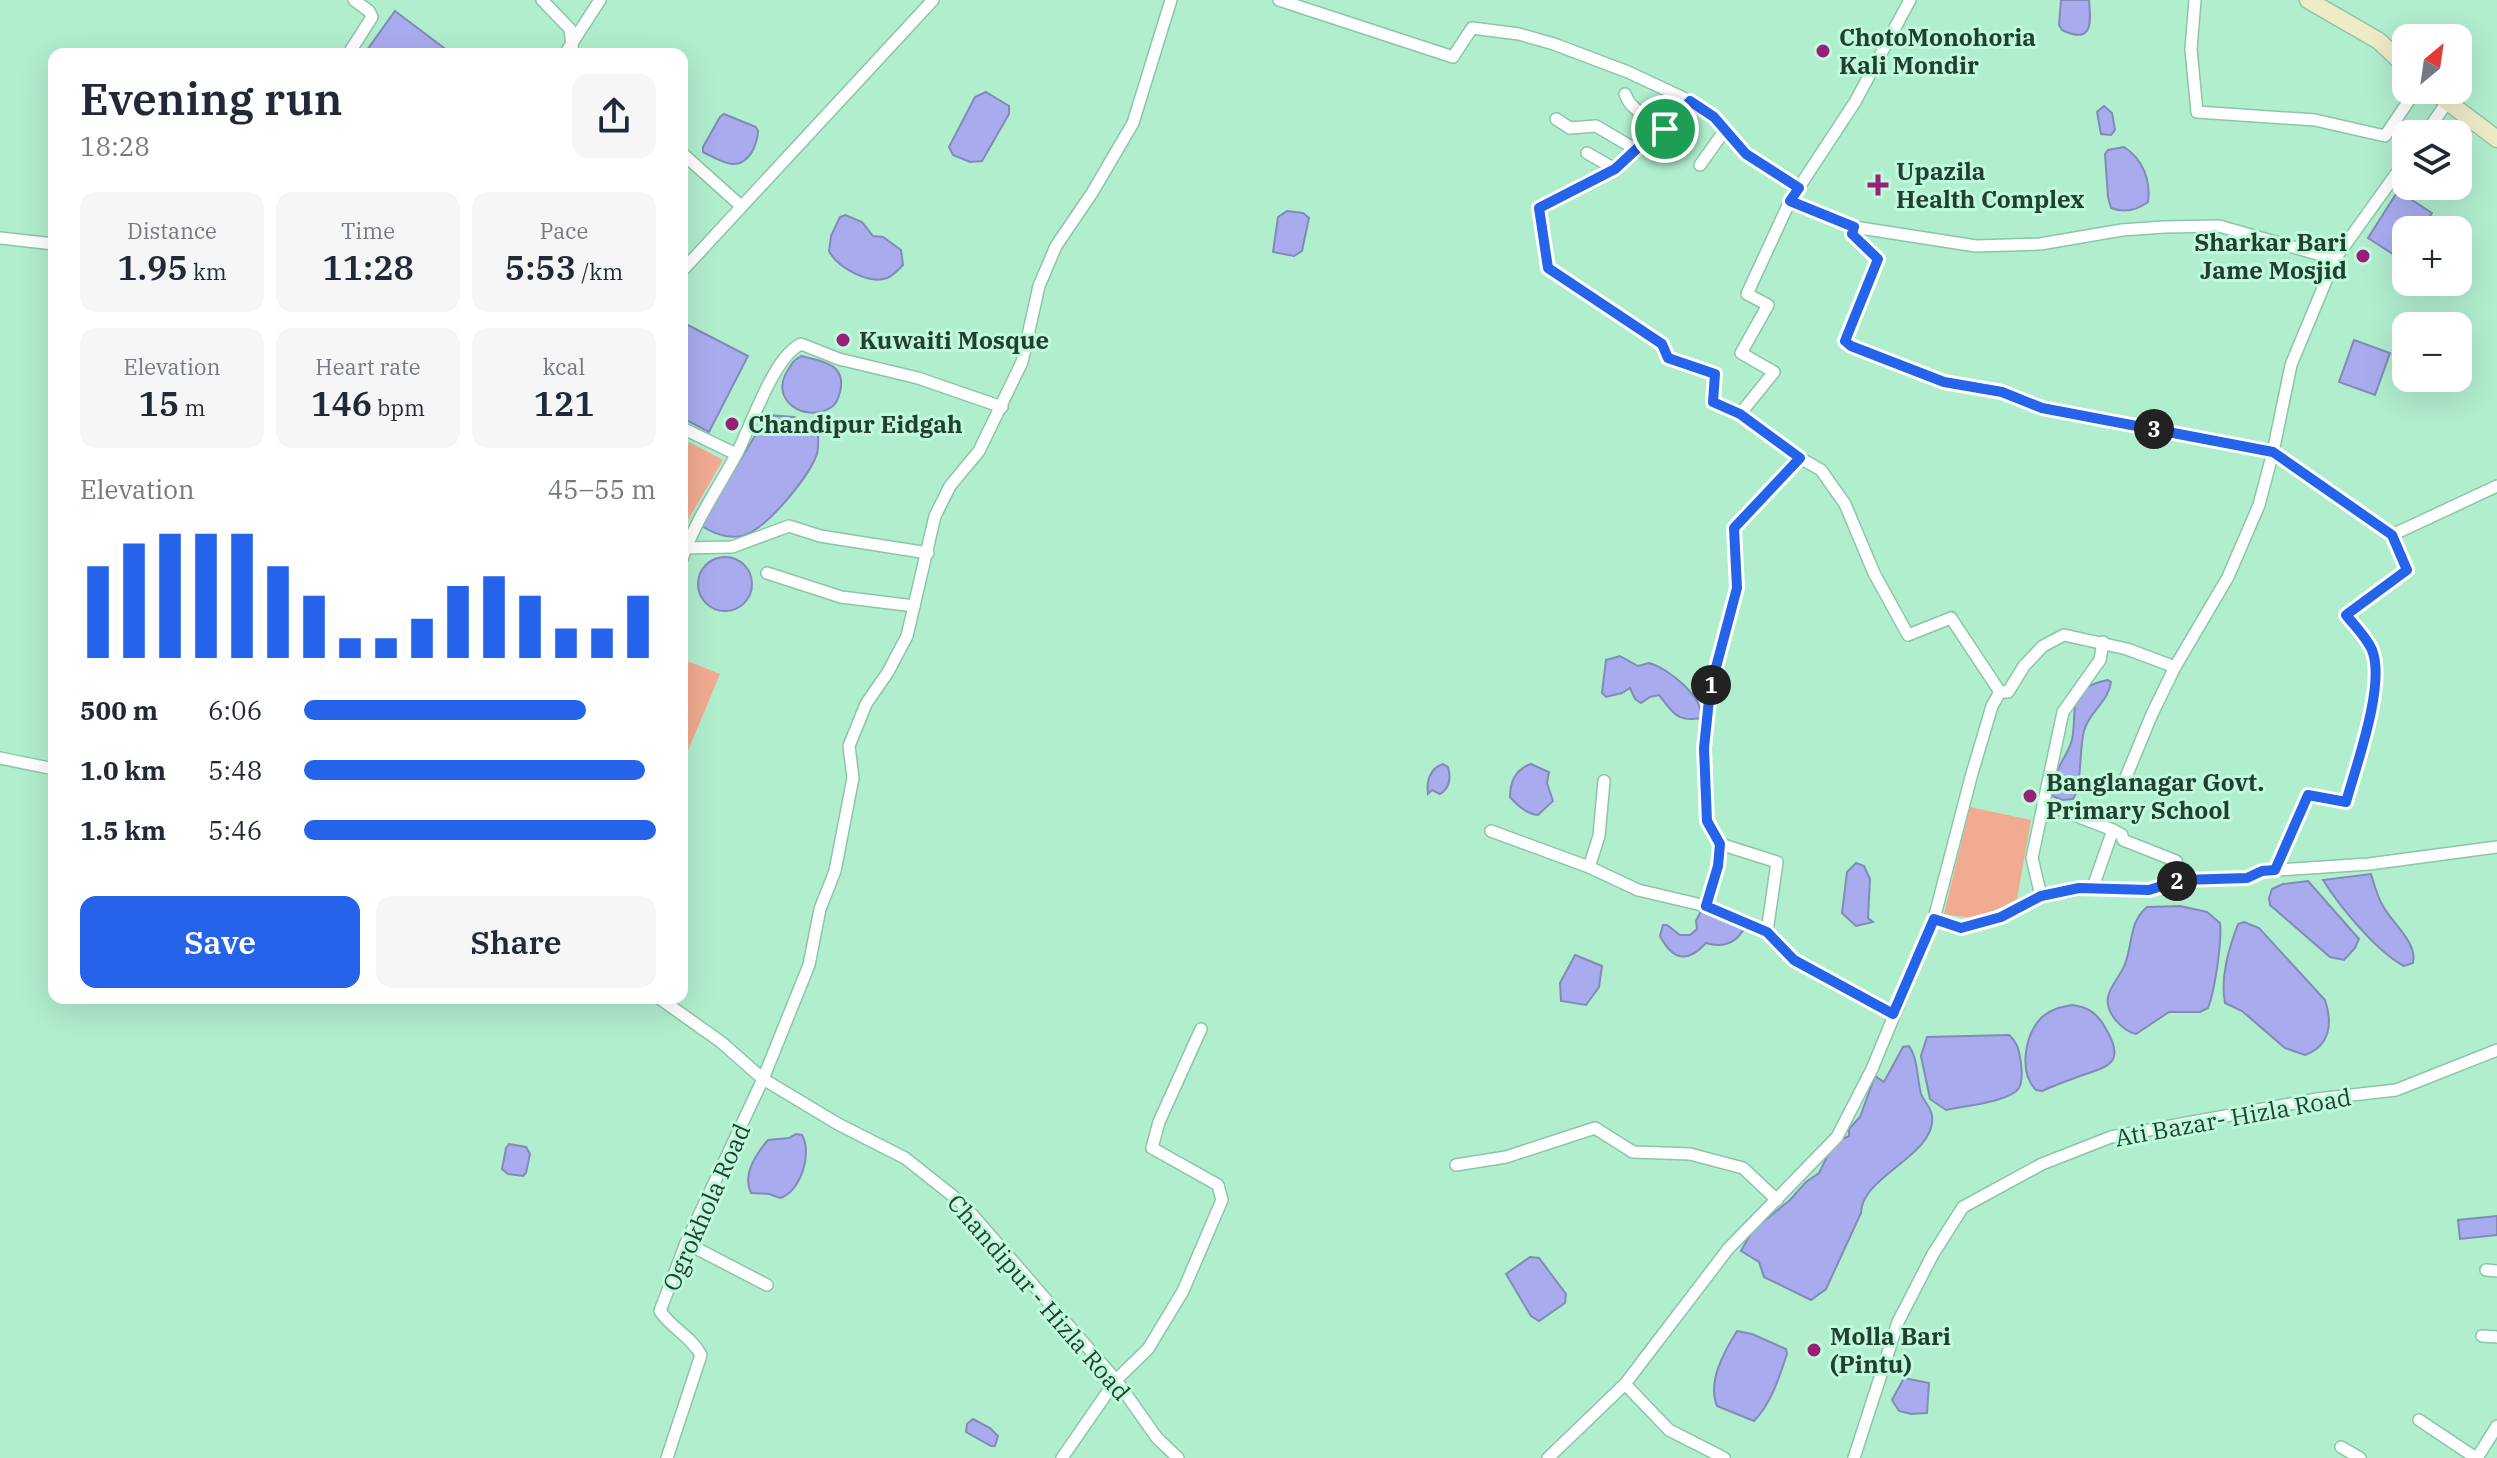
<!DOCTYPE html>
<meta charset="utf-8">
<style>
:root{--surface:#fff;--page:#f6f6f7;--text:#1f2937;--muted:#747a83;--accent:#2563eb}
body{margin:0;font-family:"IBM Plex Serif",serif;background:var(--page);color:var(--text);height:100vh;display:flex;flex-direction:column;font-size:30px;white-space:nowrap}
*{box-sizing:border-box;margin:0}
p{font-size:26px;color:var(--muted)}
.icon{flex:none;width:44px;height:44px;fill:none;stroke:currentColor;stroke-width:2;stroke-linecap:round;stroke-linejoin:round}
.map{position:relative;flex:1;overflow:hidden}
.details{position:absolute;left:48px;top:48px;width:640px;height:956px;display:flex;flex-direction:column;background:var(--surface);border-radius:16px;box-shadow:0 8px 32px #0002}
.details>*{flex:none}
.needle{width:52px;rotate:29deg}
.controls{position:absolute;left:2392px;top:24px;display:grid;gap:16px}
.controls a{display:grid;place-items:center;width:80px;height:80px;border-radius:16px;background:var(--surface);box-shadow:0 8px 32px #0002;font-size:40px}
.pin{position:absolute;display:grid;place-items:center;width:68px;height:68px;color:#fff;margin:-34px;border:4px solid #fff;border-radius:50%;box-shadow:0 2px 8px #0007}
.km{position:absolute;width:40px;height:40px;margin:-20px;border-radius:50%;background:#222;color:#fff;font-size:22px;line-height:40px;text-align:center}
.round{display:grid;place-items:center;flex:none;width:84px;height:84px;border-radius:16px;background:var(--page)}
.summary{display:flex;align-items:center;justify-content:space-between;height:136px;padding:0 32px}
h1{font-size:44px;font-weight:600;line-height:60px}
.stats{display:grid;grid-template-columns:repeat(3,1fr);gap:12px;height:136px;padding:8px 32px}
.stats div{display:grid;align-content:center;border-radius:16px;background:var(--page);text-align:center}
.stats b{font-size:34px;font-weight:600}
.stats small{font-size:22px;font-weight:400}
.stats p{font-size:22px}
.chart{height:224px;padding:16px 32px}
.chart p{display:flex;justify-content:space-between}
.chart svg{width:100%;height:144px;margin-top:8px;stroke:var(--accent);stroke-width:6}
.cta{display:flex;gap:16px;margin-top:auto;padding:16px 32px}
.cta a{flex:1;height:92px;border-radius:16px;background:var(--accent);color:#fff;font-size:32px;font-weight:600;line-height:92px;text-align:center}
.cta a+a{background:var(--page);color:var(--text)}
ul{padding:0 32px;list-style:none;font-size:26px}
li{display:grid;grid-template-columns:128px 96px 1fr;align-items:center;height:60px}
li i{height:20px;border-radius:10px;background:var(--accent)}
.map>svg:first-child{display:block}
.green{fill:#f1ab91}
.water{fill:#a8acef;stroke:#818bb6;stroke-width:2}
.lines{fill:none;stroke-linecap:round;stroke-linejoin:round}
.street-casing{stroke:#8ac6a7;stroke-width:14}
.secondary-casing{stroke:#8ac6a7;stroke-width:19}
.street{stroke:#fff;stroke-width:11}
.secondary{stroke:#efebc7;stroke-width:16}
.route-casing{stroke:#fff;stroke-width:16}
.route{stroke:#2563eb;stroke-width:10}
.poi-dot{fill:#991f78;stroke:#befbdb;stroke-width:3}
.labels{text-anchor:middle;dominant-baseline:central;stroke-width:6;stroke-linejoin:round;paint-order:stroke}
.poi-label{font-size:24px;font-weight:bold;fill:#253e32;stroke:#befbdb;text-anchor:start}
.street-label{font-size:24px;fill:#253e32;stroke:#befbdb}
</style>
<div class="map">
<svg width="2497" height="1458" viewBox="0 0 2497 1458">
<rect width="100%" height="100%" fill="#b1eece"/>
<!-- green -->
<g class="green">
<path d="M689 442 723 460 682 530V455Z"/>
<path d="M682 659 720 674 682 765Z"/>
<path d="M1970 807 2031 820 2017 899 1977 919 1944 914Z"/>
</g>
<!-- water -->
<g class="water">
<path d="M2061 0H2089C2091 23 2093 45 2062 30L2059 25Z"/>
<path d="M395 11 444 48 440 54H372L367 50Z"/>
<path d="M986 92 1009 106V114L982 161 970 162 953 155 949 147 975 97Z"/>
<path d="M2104 106 2112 113 2115 130 2111 135 2101 134 2097 112Z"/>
<path d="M724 114 756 127 758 131C758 138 756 143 753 150 740 174 722 162 703 152V147L720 117Z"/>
<path d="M2124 147C2143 159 2151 181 2148 202 2137 210 2124 213 2111 208L2108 197 2105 154 2108 150Z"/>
<path d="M2398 191 2432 213 2421 230H2406V253L2402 260 2368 238Z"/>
<path d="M1287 211 1303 213 1309 218 1302 251 1294 256 1273 252 1278 217Z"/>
<path d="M845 215 862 222 873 236 883 237 901 250 903 265C898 270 893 276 887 278 869 285 837 267 829 251L831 236 840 217Z"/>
<path d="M682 322 748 356 709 432 682 418Z"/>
<path d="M2354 340 2390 353 2375 395 2339 382Z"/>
<path d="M801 356C822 361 847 364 840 392 838 399 836 405 830 408 805 423 768 400 788 370 792 363 794 360 801 356Z"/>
<path d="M768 415 794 417 818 429C818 436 819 447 817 454 809 477 766 530 742 536 726 539 713 533 700 525Z"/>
<circle cx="725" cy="584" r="27"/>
<path d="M1620 656 1638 666 1649 663C1668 668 1704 697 1701 718 1676 723 1672 711 1659 695L1650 697 1641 703 1635 699 1630 688 1622 693 1606 697 1602 693 1606 660Z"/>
<path d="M2108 680 2111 682C2109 701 2089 712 2084 731 2079 750 2082 787 2073 799L2062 800 2052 796C2049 777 2065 760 2071 743 2076 729 2072 708 2077 699 2084 686 2094 683 2108 680Z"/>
<path d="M1443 764 1448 767C1451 778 1450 788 1440 794L1432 790 1428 794C1426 782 1430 768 1443 764Z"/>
<path d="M1531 764 1549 772 1547 783 1553 801 1538 815C1526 814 1517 805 1510 797 1510 781 1516 769 1531 764Z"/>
<path d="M1856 863 1864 866 1870 879 1868 918 1873 922 1856 926 1842 913 1847 872Z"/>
<path d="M2371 874C2374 884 2377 896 2383 906 2392 923 2418 943 2413 963L2404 966C2377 952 2340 907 2323 880Z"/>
<path d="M2308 881 2359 939 2355 948 2344 960 2330 957 2270 905 2269 898 2272 889 2283 884Z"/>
<path d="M2180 906 2207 912 2220 923C2222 942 2215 990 2208 1008L2200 1012H2169L2136 1034C2123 1031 2105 1013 2108 997 2110 986 2121 975 2125 964 2133 943 2129 922 2147 907Z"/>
<path d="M1703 907 1742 925 1744 929C1735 944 1722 948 1706 943 1688 963 1673 961 1660 936L1663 925H1667L1680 935H1690L1697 929 1696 921Z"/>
<path d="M2244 922 2259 928 2325 1000C2333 1023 2330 1046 2305 1055L2285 1048 2242 1011 2225 1003C2220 977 2229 948 2238 924Z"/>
<path d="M1575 955 1602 966 1599 987 1586 1005 1561 1001 1560 983Z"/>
<path d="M2072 1005C2089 1007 2098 1014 2106 1029 2125 1061 2111 1066 2083 1075 2069 1080 2055 1085 2042 1091L2036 1090C2018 1072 2025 1034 2042 1017 2051 1009 2061 1007 2072 1005Z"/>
<path d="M2009 1035C2018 1043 2019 1051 2021 1063 2022 1071 2023 1081 2019 1088 2010 1102 1963 1106 1946 1110L1930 1099 1921 1056 1927 1037Z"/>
<path d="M1909 1046C1918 1059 1917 1078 1921 1094 1924 1102 1931 1107 1932 1116 1937 1155 1861 1176 1861 1213L1826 1289 1811 1300 1764 1277 1759 1262 1741 1251 1753 1230 1790 1200 1806 1182 1819 1173 1834 1143 1849 1136V1129L1860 1117 1875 1076 1884 1082 1903 1047Z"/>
<path d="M796 1134 802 1135C813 1154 800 1192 780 1198L769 1194 751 1193C742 1175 756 1154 768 1140L789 1138Z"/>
<path d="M509 1144 526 1147 530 1154 526 1173 523 1176 508 1174 502 1169 506 1148Z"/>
<path d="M2497 1216V1235L2460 1239 2458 1220Z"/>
<path d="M1530 1257 1539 1258 1566 1294 1565 1303 1539 1321 1531 1316 1506 1274Z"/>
<path d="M1737 1331 1752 1334 1786 1349 1787 1354C1779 1378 1771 1404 1754 1421L1717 1406C1707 1382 1724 1352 1737 1331Z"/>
<path d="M1904 1378 1929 1383 1927 1413 1911 1414 1899 1411 1892 1400Z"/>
<path d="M973 1419 990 1428 998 1436 995 1446H991L966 1432 967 1424Z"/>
</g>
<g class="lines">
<!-- street casing -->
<g class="street-casing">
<g id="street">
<path d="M542 0 570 29 573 54"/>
<path d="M1279 0 1453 57 1472 28 1519 34 1554 44 1628 72 1690 101 1714 117 1746 154 1799 188"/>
<path d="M2195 0 2191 49 2197 112 2315 120 2385 136 2416 90"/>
<path d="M353 54 351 50 372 17 369 11 354 0"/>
<path d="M565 54 600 0"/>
<path d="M1625 94C1631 108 1633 105 1642 115 1648 120 1650 126 1656 131"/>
<path d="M1556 119 1570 128 1596 126 1635 149"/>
<path d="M2425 134 2448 101"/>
<path d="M682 153 741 206"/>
<path d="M1587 153 1615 169 1656 131 1665 129 1690 101"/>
<path d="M1700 165 1725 130"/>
<path d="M1615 169 1539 208 1548 268 1662 344 1668 358 1715 374 1713 402 1740 414"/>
<path d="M1790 201 1854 227 1976 246 2040 244 2122 230 2164 227 2219 226 2335 259"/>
<path d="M1854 227 1852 234 1878 259 1845 341 1851 346 1944 382 2002 392 2042 408 2273 452 2392 535 2497 486"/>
<path d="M0 238 54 244"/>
<path d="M682 271 933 0"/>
<path d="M682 428 736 454"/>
<path d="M1800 458 1821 470 1845 504 1874 573 1908 635 1951 618 2000 692"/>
<path d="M683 548 732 547 789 526 820 536 928 553"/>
<path d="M682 559C695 521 717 490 736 455 751 427 773 357 801 344L839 359 918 378 1002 407"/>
<path d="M767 573 841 597 914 606"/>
<path d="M0 758 54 769"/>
<path d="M2126 777 2152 714 2175 667"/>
<path d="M2113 830 2122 835 2123 840 2176 861 2181 880"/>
<path d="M1491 831 1589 867 1638 890 1706 906 1767 932 1794 960 1893 1014"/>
<path d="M1589 867 1599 836 1604 781"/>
<path d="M2275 870 2308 795 2346 802C2356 766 2385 684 2372 650 2367 638 2355 626 2346 615L2407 570 2392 535"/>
<path d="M2093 887 2149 890 2181 880 2247 878 2262 871 2369 864 2497 847"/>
<path d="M2041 896 2032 858 2063 712 2100 660 2103 642"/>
<path d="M1706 906 1718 866 1720 844"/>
<path d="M1934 919 1961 928 2001 917 2041 896 2093 887 2113 830 2043 803"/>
<path d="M1767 932 1777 862 1720 844 1707 821 1704 748 1710 690 1737 588 1734 528 1800 458 1740 414 1774 372 1741 353 1768 305 1747 294 1790 201 1855 102 1910 0"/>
<path d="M659 998 721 1042 763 1079 838 1124 905 1158 963 1204 1116 1380 1157 1438 1178 1458"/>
<path d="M1456 1165 1506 1157 1595 1128 1633 1152 1690 1154 1743 1168 1777 1200"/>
<path d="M686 1243 767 1285"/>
<path d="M2486 1270 2497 1271"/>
<path d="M2482 1336 2497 1337"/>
<path d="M1625 1384 1669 1430 1724 1458"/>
<path d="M2419 1420 2476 1458"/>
<path d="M2341 1447 2360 1458"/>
<path d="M667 1458 701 1355C691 1336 672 1329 660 1311L686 1243 763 1079 809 965 820 909 835 871 853 778 849 746 866 704 888 672 907 636 935 516 950 486 979 451 1022 362 1039 286 1056 246 1092 193 1133 123 1171 0"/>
<path d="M1062 1458 1116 1380 1148 1349 1183 1291 1222 1200 1218 1185 1152 1148 1159 1122 1201 1029"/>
<path d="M1548 1458 1625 1384 1728 1249 1837 1137 1872 1069 1934 919 1971 777 1992 706 2000 692H2008L2024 666 2043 646 2064 635 2127 649 2175 667 2228 577 2259 505 2273 452 2291 365 2335 259 2406 160"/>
<path d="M1854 1458 1898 1322 1933 1254 1963 1207 2042 1164 2111 1137 2317 1099 2396 1090 2497 1050"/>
<path d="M2477 1458 2497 1426"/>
</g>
</g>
<!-- secondary casing -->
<g class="secondary-casing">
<g id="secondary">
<path d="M2308 0 2379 41 2406 67"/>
<path d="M2432 90 2497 139"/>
</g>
</g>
<!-- street -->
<use href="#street" class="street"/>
<!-- secondary -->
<use href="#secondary" class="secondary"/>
</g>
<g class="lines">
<!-- route casing -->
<g class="route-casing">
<path id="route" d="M1690 101 1714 117 1746 154 1799 188 1790 201 1854 227 1852 234 1878 259 1845 341 1851 346 1944 382 2002 392 2042 408 2273 452 2392 535 2407 570 2346 615C2355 626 2367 638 2372 650 2386 684 2356 766 2346 802L2308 795 2275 870 2262 871 2247 878 2181 880 2149 890 2079 888 2041 896 2001 917 1961 928 1934 919 1893 1014 1794 960 1767 932 1706 906 1718 866 1720 844 1707 821 1704 748 1710 690 1737 588 1734 528 1800 458 1740 414 1713 402 1715 374 1668 358 1662 344 1548 268 1539 208 1615 169 1656 131 1665 129Z"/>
</g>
<!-- route -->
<use href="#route" class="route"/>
</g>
<!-- markers -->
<g class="poi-dot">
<circle cx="1823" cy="51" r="8"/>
<path d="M1874 173h8v8h8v8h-8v8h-8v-8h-8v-8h8z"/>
<circle cx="2363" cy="256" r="8"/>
<circle cx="843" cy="340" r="8"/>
<circle cx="732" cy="424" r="8"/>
<circle cx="2030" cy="796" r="8"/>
<circle cx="1814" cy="1350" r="8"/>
</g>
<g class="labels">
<!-- poi labels -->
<g class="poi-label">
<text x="1839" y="37">ChotoMonohoria<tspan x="1839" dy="28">Kali Mondir</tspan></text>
<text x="1896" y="171">Upazila<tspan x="1896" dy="28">Health Complex</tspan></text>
<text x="2347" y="242" text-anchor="end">Sharkar Bari<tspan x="2347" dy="28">Jame Mosjid</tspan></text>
<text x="859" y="340">Kuwaiti Mosque</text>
<text x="748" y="424">Chandipur Eidgah</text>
<text x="2046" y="782">Banglanagar Govt.<tspan x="2046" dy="28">Primary School</tspan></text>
<text x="1830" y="1336">Molla Bari<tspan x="1830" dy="28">(Pintu)</tspan></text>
</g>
<!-- street labels -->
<g class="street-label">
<text transform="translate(2233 1117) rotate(-10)">Ati Bazar- Hizla Road</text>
<text transform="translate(706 1207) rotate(-66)">Ogrokhola Road</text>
<text transform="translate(1039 1297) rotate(49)">Chandipur - Hizla Road</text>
</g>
</g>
</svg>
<div class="controls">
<a><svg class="needle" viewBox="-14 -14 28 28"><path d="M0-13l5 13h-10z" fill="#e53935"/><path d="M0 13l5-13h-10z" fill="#747a83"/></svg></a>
<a><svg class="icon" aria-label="layers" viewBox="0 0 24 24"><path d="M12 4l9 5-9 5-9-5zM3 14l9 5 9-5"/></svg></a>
<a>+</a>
<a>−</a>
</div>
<div class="pin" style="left:1665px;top:129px;background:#1e9e55"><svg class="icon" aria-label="arrive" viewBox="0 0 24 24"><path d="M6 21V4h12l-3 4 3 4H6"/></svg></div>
<b class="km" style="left:1711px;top:685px">1</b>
<b class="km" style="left:2177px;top:881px">2</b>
<b class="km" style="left:2154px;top:429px">3</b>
<section class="details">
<div class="summary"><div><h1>Evening run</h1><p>18:28</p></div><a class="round"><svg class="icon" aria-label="share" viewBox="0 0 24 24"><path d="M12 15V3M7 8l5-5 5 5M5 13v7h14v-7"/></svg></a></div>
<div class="stats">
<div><p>Distance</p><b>1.95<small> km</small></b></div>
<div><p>Time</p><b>11:28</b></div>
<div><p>Pace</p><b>5:53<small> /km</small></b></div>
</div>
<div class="stats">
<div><p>Elevation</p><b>15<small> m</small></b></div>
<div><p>Heart rate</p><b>146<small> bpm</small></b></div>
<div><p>kcal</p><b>121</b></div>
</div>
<div class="chart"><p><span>Elevation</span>45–55 m</p>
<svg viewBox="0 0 160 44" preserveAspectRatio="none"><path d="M5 44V16M15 44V9M25 44V6M35 44V6M45 44V6M55 44V16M65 44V25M75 44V38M85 44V38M95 44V32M105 44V22M115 44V19M125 44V25M135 44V35M145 44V35M155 44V25"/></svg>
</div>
<ul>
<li><b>500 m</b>6:06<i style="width:80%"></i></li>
<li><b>1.0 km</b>5:48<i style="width:97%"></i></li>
<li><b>1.5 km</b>5:46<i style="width:100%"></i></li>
</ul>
<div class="cta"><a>Save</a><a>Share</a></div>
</section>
</div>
